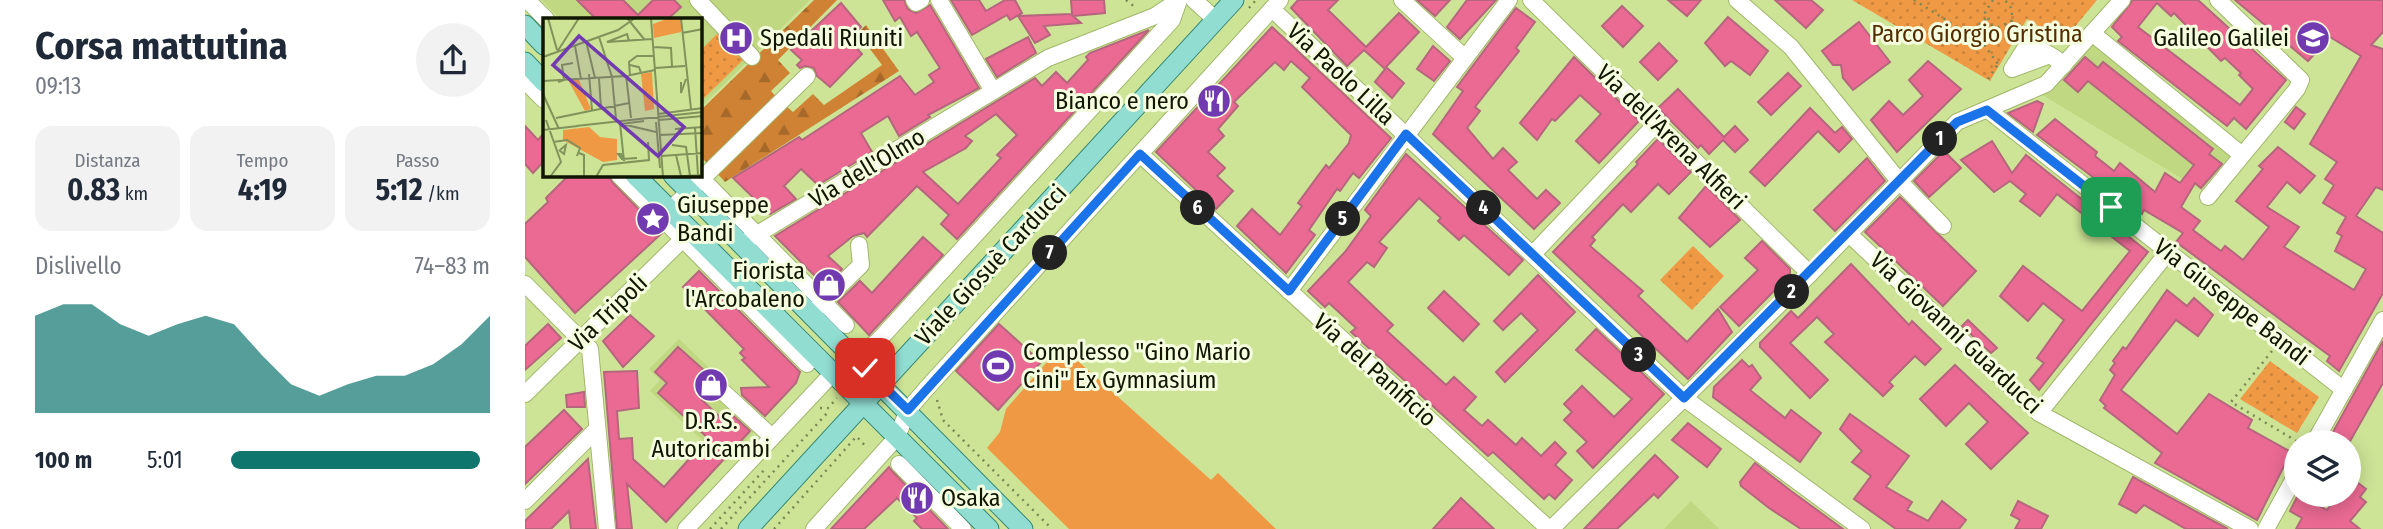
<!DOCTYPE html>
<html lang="it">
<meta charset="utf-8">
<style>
:root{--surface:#fff;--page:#f2f2f3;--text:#1f2937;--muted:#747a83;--accent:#0f766e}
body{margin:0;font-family:"Fira Sans Condensed",sans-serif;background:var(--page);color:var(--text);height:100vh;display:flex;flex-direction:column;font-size:26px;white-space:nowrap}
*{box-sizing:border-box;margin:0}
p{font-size:23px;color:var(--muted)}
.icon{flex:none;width:38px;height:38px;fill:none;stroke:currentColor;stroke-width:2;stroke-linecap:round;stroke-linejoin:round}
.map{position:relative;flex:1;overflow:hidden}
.details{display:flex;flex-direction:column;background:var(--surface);width:525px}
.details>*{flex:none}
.controls{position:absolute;left:1759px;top:430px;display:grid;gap:14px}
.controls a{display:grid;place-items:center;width:77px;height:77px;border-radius:50%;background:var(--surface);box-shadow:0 4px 18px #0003;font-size:35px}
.pin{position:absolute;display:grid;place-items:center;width:60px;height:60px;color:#fff;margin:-30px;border-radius:14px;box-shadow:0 4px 10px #0006}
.km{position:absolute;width:35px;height:35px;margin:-18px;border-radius:50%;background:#222;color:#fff;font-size:19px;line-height:35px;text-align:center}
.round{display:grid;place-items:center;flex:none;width:74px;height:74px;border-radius:37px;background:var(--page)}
.head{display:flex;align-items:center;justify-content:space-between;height:119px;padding:0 35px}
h1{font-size:38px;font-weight:700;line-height:52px}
.metrics{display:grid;grid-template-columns:repeat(3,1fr);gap:10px;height:119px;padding:7px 35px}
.metrics div{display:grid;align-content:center;border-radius:18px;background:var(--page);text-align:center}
.metrics b{font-size:30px;font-weight:700}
.metrics small{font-size:19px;font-weight:400}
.metrics p{font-size:19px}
.chart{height:196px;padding:14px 35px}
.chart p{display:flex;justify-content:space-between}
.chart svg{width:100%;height:126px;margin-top:7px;fill:var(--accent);opacity:.7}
ul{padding:0 35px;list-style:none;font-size:23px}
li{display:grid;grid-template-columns:112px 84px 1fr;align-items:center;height:52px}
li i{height:18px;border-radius:9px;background:var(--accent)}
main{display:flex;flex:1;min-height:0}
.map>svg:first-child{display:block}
.built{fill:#c0d882}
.forest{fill:url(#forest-firs)}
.park{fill:url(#park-dots)}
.pitch{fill:#ef9945}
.building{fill:#eb6a94;stroke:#b5667d;stroke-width:2;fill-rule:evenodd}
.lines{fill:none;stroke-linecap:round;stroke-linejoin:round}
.minor-casing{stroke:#a1b76a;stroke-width:18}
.major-casing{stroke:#348875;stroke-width:21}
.path{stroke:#7a8954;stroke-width:2.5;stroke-dasharray:2 5;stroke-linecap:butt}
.minor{stroke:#fff;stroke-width:16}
.major{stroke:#91ddd2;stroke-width:19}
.route-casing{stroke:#fff;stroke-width:14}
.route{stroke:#1a73e8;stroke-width:9}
.labels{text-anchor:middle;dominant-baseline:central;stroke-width:6;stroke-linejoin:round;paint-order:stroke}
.park-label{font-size:24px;fill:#532d00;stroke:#f5ffe0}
.poi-label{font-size:24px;fill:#101600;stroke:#f5ffe0;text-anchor:start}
.street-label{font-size:24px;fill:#101600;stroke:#f5ffe0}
.inset-road{fill:none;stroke:#81925a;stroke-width:2}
.view{fill:#723ab0;fill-opacity:0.15;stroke:#723ab0;stroke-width:3.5}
.inset-edge{fill:none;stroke:#101600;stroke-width:3.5}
</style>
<main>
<section class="details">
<div class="head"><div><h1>Corsa mattutina</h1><p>09:13</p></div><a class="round"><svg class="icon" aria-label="share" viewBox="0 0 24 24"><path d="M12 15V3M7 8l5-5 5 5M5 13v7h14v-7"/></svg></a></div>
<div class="metrics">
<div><p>Distanza</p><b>0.83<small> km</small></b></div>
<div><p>Tempo</p><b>4:19</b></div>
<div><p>Passo</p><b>5:12<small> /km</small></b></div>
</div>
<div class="chart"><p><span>Dislivello</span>74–83 m</p>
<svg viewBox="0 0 160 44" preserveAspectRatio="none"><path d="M0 44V10L10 6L20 6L30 13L40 17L50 13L60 10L70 13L80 24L90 34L100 38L110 34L120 31L130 31L140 27L150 20L160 10V44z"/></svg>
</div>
<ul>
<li><b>100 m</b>5:01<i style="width:96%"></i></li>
</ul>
</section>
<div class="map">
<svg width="1858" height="529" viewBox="0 0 1858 529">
<defs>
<pattern id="forest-firs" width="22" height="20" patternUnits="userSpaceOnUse" patternTransform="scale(1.75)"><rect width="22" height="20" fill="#cf8234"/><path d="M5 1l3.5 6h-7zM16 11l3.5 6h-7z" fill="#a7692a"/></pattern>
<pattern id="park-dots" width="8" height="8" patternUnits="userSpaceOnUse" patternTransform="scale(1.75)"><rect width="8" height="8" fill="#ef9945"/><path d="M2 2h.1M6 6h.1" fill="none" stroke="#cc833b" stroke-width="1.8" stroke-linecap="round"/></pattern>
</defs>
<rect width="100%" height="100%" fill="#cde496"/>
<!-- built -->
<g class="built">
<path d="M17 0H285L175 108V19H35Z"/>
<path d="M1564 40 1707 153 1676 190 1514 93Z"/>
<path d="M154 339 239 421 201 463 125 391 135 380 124 369Z"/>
<path d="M1166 501 1194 529H1139Z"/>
</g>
<!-- forest -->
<g class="forest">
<path d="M289 0H312L253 60 265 73 246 91 254 100 185 166 175 156V111Z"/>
<path d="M341 25 374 71 200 182 190 171 260 105 268 112 288 94 299 105 357 65 333 33Z"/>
</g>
<!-- park -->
<g class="park">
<path d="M1327 0H1572L1538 41 1502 19 1465 81Z"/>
<path d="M192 34 218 60 175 102V51Z"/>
<path d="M1168 246 1199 276 1167 310 1135 280Z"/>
<path d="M1745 361 1794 397 1772 433 1715 399Z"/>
</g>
<!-- pitch -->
<path class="pitch" d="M536 346 686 480 693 473 751 529H544L462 448 475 432 481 409Z"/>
<!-- building -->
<g class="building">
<path d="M52 0H98L113 15 128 0H149L156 7 143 19H71Z"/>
<path d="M358 0H379L383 9 391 13 405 5 454 88 403 115 405 117 374 136 363 116 336 133 347 152 293 185 276 169 259 186 271 199 245 214 208 178 274 137 277 140 375 76 390 95 409 82 404 75 415 68 392 32 386 36 375 17 370 21Z"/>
<path d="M426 0H454L461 11 480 0H490L497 13 485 20 482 15 447 35Z"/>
<path d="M546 0H579L580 13 548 16 556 23 519 26 525 35 510 43 493 16 547 14Z"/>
<path d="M773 0H813L803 10 841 47 874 13 894 32 861 67 879 83 867 98 850 82 860 69 839 50 822 66 766 8Z"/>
<path d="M892 0H925L910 16Z"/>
<path d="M942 0H971L935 39 922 27Z"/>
<path d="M1143 0H1176L1162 16Z"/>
<path d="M1250 0H1286L1298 10 1281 28Z"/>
<path d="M1608 0H1673L1761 80 1721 129 1709 118 1702 126 1593 41 1597 37 1587 27ZM1632 3 1646 16 1649 13 1696 61 1700 58 1716 73 1714 75 1728 89 1715 105 1613 27Z"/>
<path d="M1710 0H1858V32L1846 45 1858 49V190L1851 187 1831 216 1858 233V293L1814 371 1802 361 1805 356 1651 242 1658 233 1619 210 1617 214 1512 135 1530 119 1572 152 1570 156 1589 171 1595 163 1630 192 1640 173 1655 183 1669 165 1563 81 1553 92 1539 80 1560 57 1573 68 1578 62 1688 149 1684 154 1697 164 1676 188 1670 183 1656 207 1675 221 1668 230 1696 251 1700 246 1718 260 1744 227 1711 201 1738 169 1734 166 1753 147 1790 176 1775 193 1762 182 1742 207 1774 227 1759 247 1829 290 1841 269 1810 251 1817 236 1812 233 1821 217 1798 203 1809 185 1800 179 1812 162 1785 144 1836 56 1805 37 1783 61Z"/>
<path d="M316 3 336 27 324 40 337 54 305 87 292 76 289 68 280 66 275 68 272 65 277 60 266 50Z"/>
<path d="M1097 6 1118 26 1098 47 1077 26Z"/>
<path d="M991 8 1010 22 991 48 994 51 950 107 955 111 942 128 968 159 978 148 992 162 983 170 1012 199 1021 190 1035 203 1009 229 908 134 938 91 932 87Z"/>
<path d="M1203 17 1243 51 1225 75 1206 61 1200 66 1180 43Z"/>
<path d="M1334 22 1365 62 1328 90 1318 78 1316 65H1308L1297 51Z"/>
<path d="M747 27 866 138 834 178 828 173 815 191 812 189 784 230 790 235 761 273 712 226 727 209 755 235 777 206 773 203 801 165 804 168 824 143 826 135 777 87 785 78 766 61 759 70 750 62 709 102 713 106 693 129 699 136 683 152 700 168 692 176 708 191 691 209 631 152Z"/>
<path d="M624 30 432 239 416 224 424 215 392 186 342 237 339 233 328 236 303 256 317 269 300 286 250 236 510 78 517 86 531 72 542 83 563 60 561 57 565 53ZM471 114 492 135 472 155 476 158 433 204 398 172 441 148 447 141 440 136Z"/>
<path d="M503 37 511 53 472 77 461 59Z"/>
<path d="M1134 43 1152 61 1133 80 1115 62Z"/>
<path d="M908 46 925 61 909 81 892 69Z"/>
<path d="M1049 57 1114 121 1074 163 1051 141 1076 114 1055 95 1030 121 1027 119 1012 140 995 123Z"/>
<path d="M1403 61 1436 89 1372 152 1346 120 1364 101 1378 115 1398 96 1384 80Z"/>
<path d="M1263 73 1276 86 1246 115 1233 102Z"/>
<path d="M1153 89 1199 137 1210 126 1223 140 1210 152 1198 140 1184 154 1176 145 1173 148 1133 108Z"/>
<path d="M1512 101 1518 104 1508 132 1483 113Z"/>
<path d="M1771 107 1780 114 1769 129 1760 122Z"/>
<path d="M1285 108 1310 133 1317 127 1327 139 1314 152 1293 131 1240 186 1225 172Z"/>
<path d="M0 126 13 140 19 133V161L8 173 0 164Z"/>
<path d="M1133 139 1166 172 1144 194 1133 184 1106 212 1098 204 1067 237 1070 240 1065 246 1118 291 1113 296 1162 342 1193 309 1207 332 1163 379 1028 252 1113 164 1111 162Z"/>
<path d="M1467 141 1487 173 1501 155 1623 252 1514 390 1505 380 1519 363 1512 358 1539 320 1518 303 1503 321 1475 296 1498 266 1557 311 1605 251 1532 194 1515 216 1495 201 1501 194 1485 181 1469 192 1436 160Z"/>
<path d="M1419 151 1436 168 1404 197 1389 181Z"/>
<path d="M881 154 998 260 984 275 939 235 934 240 913 221 916 218 894 198 854 242 862 248 849 267 842 262 823 282 868 325 862 331 921 385 929 377 951 397 939 410 957 426 963 420 991 445 997 438 1016 456 1030 442 1041 453 1030 465 1047 480 1030 499 1024 494 1019 499 968 452 963 456 826 332 831 328 804 303 800 307 783 291 820 252 846 216 840 210Z"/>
<path d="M1342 158 1360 181 1310 231 1289 210Z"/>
<path d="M44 175H84L87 182 137 233 50 313 0 257V224L23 202 21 198Z"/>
<path d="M1181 186 1215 220 1185 247 1154 218Z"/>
<path d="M1375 197 1451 271 1418 306 1340 232Z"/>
<path d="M398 237 418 255 344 335 313 302 335 281 347 293Z"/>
<path d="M1237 241 1265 269V275L1214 326 1195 307 1233 270 1220 258Z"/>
<path d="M1326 264 1384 325 1387 321 1416 349 1400 365 1390 356 1364 382 1368 386 1358 396 1300 342 1309 334 1292 317 1265 343 1303 380 1285 398 1235 347V343L1266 311 1273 318Z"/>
<path d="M174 271 275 372 271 383 240 416 217 395 216 388 244 387 217 360 220 358 215 353 219 349 158 287Z"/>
<path d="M1013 275 1050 312 980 382 971 372 1013 330 996 313 978 330 969 321Z"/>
<path d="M1642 290 1662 306 1669 298 1688 315 1673 336 1651 320 1596 390 1652 434 1684 394 1727 420 1723 428 1766 452 1732 520 1630 463 1637 453 1579 408 1581 406 1575 400 1590 375 1585 370 1590 363 1588 361 1598 347 1601 349Z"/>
<path d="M919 291 954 324 938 341 903 308Z"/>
<path d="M105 315 129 336 98 367 78 341Z"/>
<path d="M1443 320 1472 348 1466 353 1437 326Z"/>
<path d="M23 324 36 338 0 370V346Z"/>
<path d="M474 324 516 362 473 410 431 371Z"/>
<path d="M1071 329 1139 394 1068 468 1052 451 1062 442 1039 420 1047 412 1039 404 1057 386 1089 417 1107 399 1051 350Z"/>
<path d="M1858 341V383L1824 443H1802Z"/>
<path d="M153 347 191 381 177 400 197 419 204 412 225 431 141 522 102 484 107 529H92L79 372 112 371 114 408 92 411 94 439 107 438 108 459 139 487 183 438 133 393 142 383 130 372Z"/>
<path d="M1217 360 1224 367 1227 365 1236 378 1225 390 1260 418 1266 410 1296 433 1275 462 1188 397 1189 387Z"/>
<path d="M1430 365 1503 433 1466 469 1441 444 1463 422 1444 403 1421 426 1395 399Z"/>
<path d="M59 392 60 407H42L41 395Z"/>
<path d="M39 410 57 429 0 484V447Z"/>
<path d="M1325 414 1384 456 1361 487 1387 502 1382 510 1403 521 1417 501 1441 520 1434 529H1371L1329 499 1346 476 1327 462 1337 451 1315 429Z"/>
<path d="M1163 423 1196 449 1182 467 1147 440Z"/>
<path d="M1130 455 1153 477 1133 498 1129 494 1092 529H1059Z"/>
<path d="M63 459 71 529H46L44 511 26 529H0V521Z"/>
<path d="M1230 463 1266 491 1318 529H1276L1244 508 1216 486 1215 482Z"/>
<path d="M364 467 367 471 423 529H397L389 521 392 518 372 498 339 529H306Z"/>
<path d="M1824 476 1841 489 1835 497 1841 502 1825 521 1835 529H1771L1777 518 1765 511 1773 495 1802 510 1813 495H1824Z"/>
<path d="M1608 477 1692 523 1703 529H1661L1619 505 1611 513 1594 504Z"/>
<path d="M936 498 969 529H908Z"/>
<path d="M1493 501 1523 516 1516 529H1490L1495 520 1486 515Z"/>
</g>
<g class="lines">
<!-- minor casing -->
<g class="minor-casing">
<g id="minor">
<path d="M2 0 21 19"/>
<path d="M173 0 227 57"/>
<path d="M389 0 391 3 396 0"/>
<path d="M414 0 468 91"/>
<path d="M669 0 691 20"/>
<path d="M877 0 940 58"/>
<path d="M1006 0 1285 274"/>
<path d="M1212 0 1266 47 1374 181 1418 226"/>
<path d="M747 9 1159 398 1337 529"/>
<path d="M1567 33 1717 155"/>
<path d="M1525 55 1487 69 1503 44C1516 50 1529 56 1539 65"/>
<path d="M0 81 19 100"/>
<path d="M1463 110 1819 390"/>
<path d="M615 154 1024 529"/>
<path d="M94 175 282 364"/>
<path d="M173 175 321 325"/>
<path d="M1683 197 1772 89 1776 80 1693 0"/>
<path d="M145 210 282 76"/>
<path d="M1324 234 1514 413 1725 529"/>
<path d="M216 244 523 58 630 16 654 0"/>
<path d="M1008 254 1132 123"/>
<path d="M0 284 65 349 82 529"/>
<path d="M764 291 984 0"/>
<path d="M292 308 336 265 334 245"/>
<path d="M196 390 247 437"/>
<path d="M0 394 164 233"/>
<path d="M1514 413 1643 252"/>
<path d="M1789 443 1858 320"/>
<path d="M374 464 438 529"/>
<path d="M0 501 72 429"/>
<path d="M161 529 307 374 353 341 647 20 654 0"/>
<path d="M289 529 372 437 383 410 401 389 755 0"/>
<path d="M1026 529 1285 274 1432 122 1521 84 1597 0"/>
<path d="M1741 529 1771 475"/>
</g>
</g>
<!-- major casing -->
<g class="major-casing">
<g id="major">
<path d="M0 25 19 45"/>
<path d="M0 62 19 82"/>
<path d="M110 175 464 529"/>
<path d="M148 175 498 529"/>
<path d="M223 529 709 0"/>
</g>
</g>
<!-- path -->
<g class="path">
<path d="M601 0 611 8"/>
<path d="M1389 0 1442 33 1461 19"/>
<path d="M1468 0 1460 12 1467 25 1474 27 1486 21C1488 12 1487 5 1479 0"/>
<path d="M724 8 731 0"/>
<path d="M1486 21 1496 26 1491 34"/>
<path d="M1442 33 1458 43 1473 64"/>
<path d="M1463 79 1473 64"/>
<path d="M1747 351 1706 402 1773 442"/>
<path d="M412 400 418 420 527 529"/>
<path d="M295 408H303L312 398"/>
<path d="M333 438 342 448"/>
<path d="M185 529 241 468"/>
<path d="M196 529 304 411"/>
<path d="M249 529 331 437"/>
</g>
<!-- minor -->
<use href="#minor" class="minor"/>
<!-- major -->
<use href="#major" class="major"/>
</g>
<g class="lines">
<!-- route casing -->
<g class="route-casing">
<path id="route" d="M340 368 383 410 615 154 764 291 881 134 1159 398 1432 122 1462 110 1586 207"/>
</g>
<!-- route -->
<use href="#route" class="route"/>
</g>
<!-- icons -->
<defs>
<g id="hospital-disc" transform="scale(1.75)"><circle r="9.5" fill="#723ab0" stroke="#f5ffe0"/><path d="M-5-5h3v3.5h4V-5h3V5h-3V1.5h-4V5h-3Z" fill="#fff"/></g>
<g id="school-disc" transform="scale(1.75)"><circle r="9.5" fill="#723ab0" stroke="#f5ffe0"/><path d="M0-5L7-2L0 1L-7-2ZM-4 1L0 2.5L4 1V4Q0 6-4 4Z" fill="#fff"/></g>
<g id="restaurant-disc" transform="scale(1.75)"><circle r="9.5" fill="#723ab0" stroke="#f5ffe0"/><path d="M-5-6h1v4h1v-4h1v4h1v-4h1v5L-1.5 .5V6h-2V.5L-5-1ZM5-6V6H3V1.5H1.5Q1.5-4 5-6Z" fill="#fff"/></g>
<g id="sight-disc" transform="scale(1.75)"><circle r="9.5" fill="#723ab0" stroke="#f5ffe0"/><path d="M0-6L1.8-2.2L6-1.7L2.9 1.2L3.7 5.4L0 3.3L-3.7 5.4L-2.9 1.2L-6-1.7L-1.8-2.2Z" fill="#fff"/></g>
<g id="shop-disc" transform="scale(1.75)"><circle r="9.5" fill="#723ab0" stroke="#f5ffe0"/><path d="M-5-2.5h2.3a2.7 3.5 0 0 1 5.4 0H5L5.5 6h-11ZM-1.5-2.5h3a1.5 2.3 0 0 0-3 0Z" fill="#fff"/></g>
<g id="stadium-disc" transform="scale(1.75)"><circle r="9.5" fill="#723ab0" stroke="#f5ffe0"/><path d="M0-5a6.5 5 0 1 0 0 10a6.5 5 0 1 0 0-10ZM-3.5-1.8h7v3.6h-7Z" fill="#fff"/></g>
</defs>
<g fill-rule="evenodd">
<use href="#hospital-disc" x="211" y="38"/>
<use href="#school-disc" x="1788" y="38"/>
<use href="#restaurant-disc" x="689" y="101"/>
<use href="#sight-disc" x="128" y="219"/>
<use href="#shop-disc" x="304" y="285"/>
<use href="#stadium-disc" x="473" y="366"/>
<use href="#shop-disc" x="186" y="385"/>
<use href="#restaurant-disc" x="392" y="498"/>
</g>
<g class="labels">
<!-- park labels -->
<g class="park-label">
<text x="1452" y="34">Parco Giorgio Gristina</text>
</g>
<!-- poi labels -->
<g class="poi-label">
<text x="235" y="38">Spedali Riuniti</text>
<text x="1764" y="38" text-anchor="end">Galileo Galilei</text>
<text x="664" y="101" text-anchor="end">Bianco e nero</text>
<text x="152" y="205">Giuseppe<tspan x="152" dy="28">Bandi</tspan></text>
<text x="280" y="271" text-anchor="end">Fiorista<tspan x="280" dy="28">l'Arcobaleno</tspan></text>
<text x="498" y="352">Complesso "Gino Mario<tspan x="498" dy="28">Cini" Ex Gymnasium</tspan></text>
<text x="186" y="421" text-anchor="middle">D.R.S.<tspan x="186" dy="28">Autoricambi</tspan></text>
<text x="416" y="498">Osaka</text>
</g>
<!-- street labels -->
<g class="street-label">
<text transform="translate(816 74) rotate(43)">Via Paolo Lilla</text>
<text transform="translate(1146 137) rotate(44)">Via dell'Arena Alfieri</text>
<text transform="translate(342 168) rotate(-31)">Via dell'Olmo</text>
<text transform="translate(466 265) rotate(-47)">Viale Giosuè Carducci</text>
<text transform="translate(1707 302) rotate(38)">Via Giuseppe Bandi</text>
<text transform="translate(83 313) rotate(-44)">Via Tripoli</text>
<text transform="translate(1431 333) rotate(43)">Via Giovanni Guarducci</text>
<text transform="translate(850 370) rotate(42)">Via del Panificio</text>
</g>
</g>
<!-- overview -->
<g transform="translate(18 18)">
<rect width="159" height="159" fill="#cde496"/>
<path d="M126 0H138V14L111 20 110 6Z" fill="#ef9945"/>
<path d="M25 62H36L48 91 42 93ZM46 109 57 119 74 121V142L60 144 20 122V112Z" fill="#ef9945"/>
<path d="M109 54 111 91 102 93 98 56Z" fill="#ef9945"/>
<path class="inset-road" d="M5 0 14 32M84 0 101 21M108 0 120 159M138 0 148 91M139 15 160 11M56 19 69 59 73 101M43 23 52 60M86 23 84 16 64 24 109 21M32 28 38 61M111 29 128 30 129 49M14 34 36 0M0 39 75 12 92 0M95 49 87 47 96 49 98 55M112 50 142 48M46 56 49 92M83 57 88 100M87 58 86 44 94 38H110M56 60 58 90M0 63 83 58 112 52M15 64 21 62 19 47 30 45M138 64V75L143 61M0 76 16 111M115 96 160 90M13 100 86 85M3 102 18 144 7 159M116 102 160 98M113 104 117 150M77 105 81 143M78 106 101 103M79 106 113 114M33 108 160 94M152 109 155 157M132 111 160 109M0 112 35 108M117 117 160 115M10 124 24 122 37 130 34 138M129 127 143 129 147 158M16 132 21 136 23 127 17 132M36 135 41 137V159M133 137 138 158M118 138 160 135M79 141 75 136H78L79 141 94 140M53 159 60 147 106 142 105 124M125 159 160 157"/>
<path class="view" d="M36 18 141 109 115 138 10 47Z"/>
<rect width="159" height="159" class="inset-edge"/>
</g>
</svg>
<div class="controls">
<a><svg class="icon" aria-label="layers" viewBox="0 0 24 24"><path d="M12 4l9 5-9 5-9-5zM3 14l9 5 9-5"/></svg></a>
</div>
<div class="pin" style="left:1586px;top:207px;background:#1e9e55"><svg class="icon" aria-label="arrive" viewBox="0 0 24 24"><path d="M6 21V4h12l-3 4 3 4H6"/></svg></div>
<div class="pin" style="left:340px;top:368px;background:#d93025"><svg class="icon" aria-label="check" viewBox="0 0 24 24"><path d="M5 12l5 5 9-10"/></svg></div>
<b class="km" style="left:1415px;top:139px">1</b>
<b class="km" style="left:1267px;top:292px">2</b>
<b class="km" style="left:1114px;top:355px">3</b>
<b class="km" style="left:959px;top:208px">4</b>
<b class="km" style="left:818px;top:219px">5</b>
<b class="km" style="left:673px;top:208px">6</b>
<b class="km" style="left:525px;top:253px">7</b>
</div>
</main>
